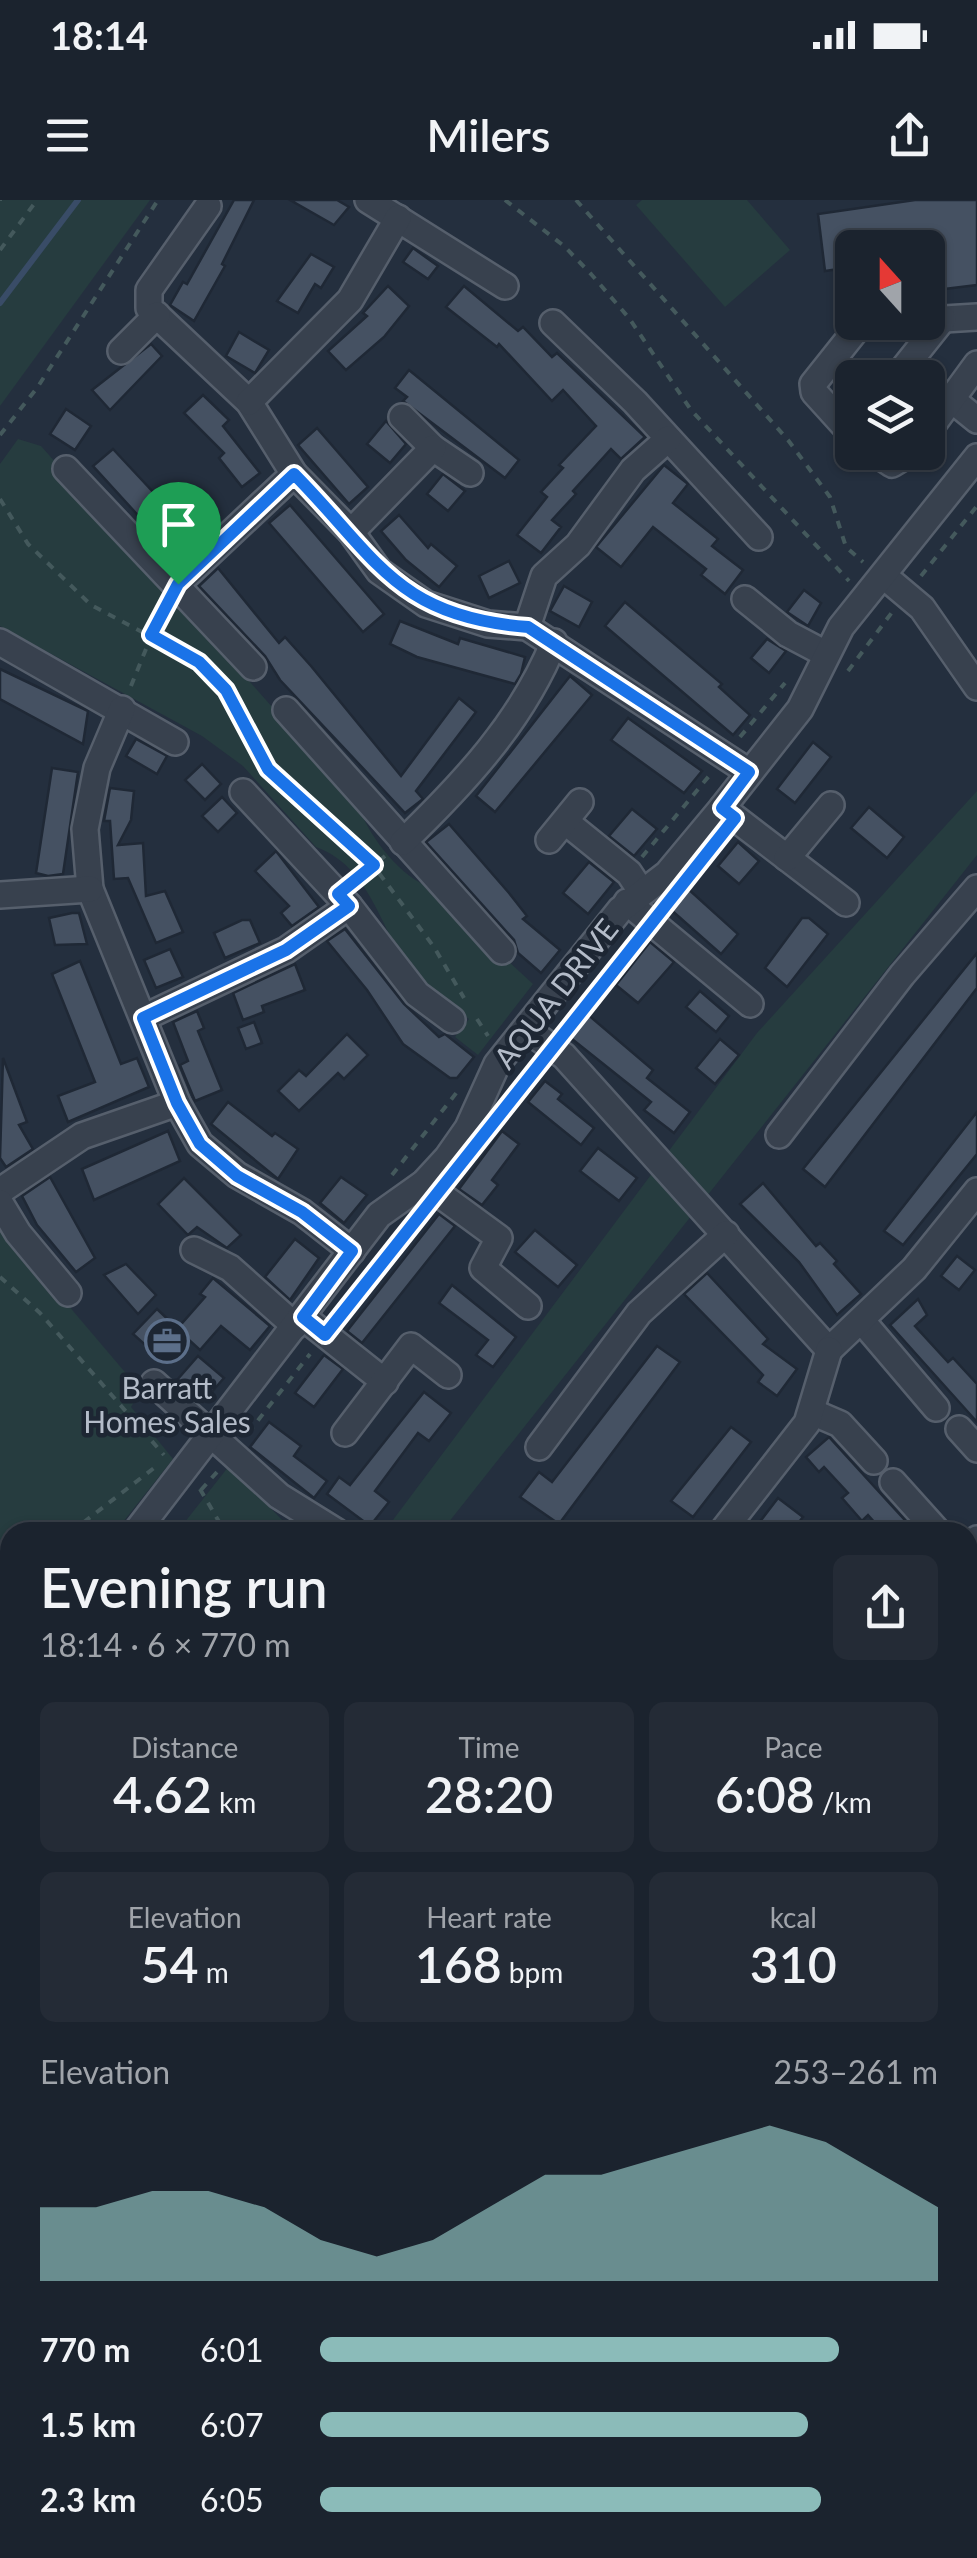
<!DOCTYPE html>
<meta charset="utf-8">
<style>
:root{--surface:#1b232e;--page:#242b36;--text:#f1f3f6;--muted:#a0a4aa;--line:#39404a;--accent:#8bbbb9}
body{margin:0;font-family:Lato,sans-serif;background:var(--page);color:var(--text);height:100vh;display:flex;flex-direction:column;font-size:38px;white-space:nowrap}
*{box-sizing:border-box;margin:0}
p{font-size:32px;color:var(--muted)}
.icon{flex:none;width:55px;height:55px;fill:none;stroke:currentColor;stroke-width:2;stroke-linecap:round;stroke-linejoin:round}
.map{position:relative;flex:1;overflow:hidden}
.side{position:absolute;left:0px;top:1322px;width:978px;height:1038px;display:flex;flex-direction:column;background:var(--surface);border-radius:30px 30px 0 0;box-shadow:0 2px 8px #0004,0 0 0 2px var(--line)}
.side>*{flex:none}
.needle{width:65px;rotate:339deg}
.buttons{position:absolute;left:835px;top:30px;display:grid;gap:20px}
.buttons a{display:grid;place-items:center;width:110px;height:110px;border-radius:15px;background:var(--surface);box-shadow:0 2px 8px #0004,0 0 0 2px var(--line);font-size:50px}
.pin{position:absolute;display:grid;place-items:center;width:85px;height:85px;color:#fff;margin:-102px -42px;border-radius:50% 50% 50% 0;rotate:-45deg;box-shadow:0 0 10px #0007}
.pin .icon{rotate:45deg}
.round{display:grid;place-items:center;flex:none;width:105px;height:105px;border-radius:15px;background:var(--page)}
.summary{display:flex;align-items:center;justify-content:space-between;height:170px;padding:0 40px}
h1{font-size:55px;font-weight:600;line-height:75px}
.metrics{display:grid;grid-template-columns:repeat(3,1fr);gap:15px;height:170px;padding:10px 40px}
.metrics div{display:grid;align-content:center;border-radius:15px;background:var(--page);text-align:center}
.metrics b{font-size:50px;font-weight:600}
.metrics small{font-size:28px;font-weight:400}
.metrics p{font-size:28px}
.chart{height:280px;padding:20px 40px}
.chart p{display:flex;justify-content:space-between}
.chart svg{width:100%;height:180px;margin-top:10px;fill:var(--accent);opacity:.7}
ul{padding:0 40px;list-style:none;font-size:32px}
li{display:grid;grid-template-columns:160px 120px 1fr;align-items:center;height:75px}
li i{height:25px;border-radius:12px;background:var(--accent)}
.status{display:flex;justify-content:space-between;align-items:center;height:70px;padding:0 50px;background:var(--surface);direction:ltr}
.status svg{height:28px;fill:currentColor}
header{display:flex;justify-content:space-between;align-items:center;height:130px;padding:0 40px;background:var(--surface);font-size:45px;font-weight:600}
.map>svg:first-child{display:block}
.green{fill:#263c3f}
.water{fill:#394c67}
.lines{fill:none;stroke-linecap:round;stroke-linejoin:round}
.stream{stroke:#394c67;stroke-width:6}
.building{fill:#455162;stroke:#1f2835;stroke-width:2.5}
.minor-casing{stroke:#565f6c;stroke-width:30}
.path{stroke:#44595c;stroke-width:4;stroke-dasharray:8 8;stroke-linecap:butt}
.minor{stroke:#38414e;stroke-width:25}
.route-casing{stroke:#fff;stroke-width:20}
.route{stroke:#1a73e8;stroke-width:12}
.labels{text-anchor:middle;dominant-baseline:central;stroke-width:9;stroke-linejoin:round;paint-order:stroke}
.street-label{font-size:30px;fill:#b4bcc9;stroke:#1d2633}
.poi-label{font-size:30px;fill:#b4bcc9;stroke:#1d2633}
</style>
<div class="status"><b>18:14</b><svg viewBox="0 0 49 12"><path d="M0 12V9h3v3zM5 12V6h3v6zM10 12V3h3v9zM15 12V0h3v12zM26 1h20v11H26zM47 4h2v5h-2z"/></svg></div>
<header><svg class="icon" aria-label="menu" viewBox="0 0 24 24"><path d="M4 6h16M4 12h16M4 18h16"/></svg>Milers<svg class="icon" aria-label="share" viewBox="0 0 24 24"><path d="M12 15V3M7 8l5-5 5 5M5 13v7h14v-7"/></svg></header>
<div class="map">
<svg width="977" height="2358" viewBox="0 0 977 2358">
<rect width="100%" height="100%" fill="#242f3e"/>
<!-- green -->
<g class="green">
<path d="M0 0H150L0 206Z"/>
<path d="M642 0H747L790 50 725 107 636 5Z"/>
<path d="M18 239 41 246 358 604C366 632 397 673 425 685L533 784 478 855 455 837 469 819C455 809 435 800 423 788 383 746 377 669 316 647L243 566 202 536 0 426V264Z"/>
<path d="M977 591V655L441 1332H384L757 833Z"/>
<path d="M0 1025 141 1191 131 1207 173 1259 115 1332H10V1466L0 1479Z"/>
<path d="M229 1266 294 1332H177Z"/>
<path d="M10 1546V2350H968V1698L977 1684V2358H0V1556Z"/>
</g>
<!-- water -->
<path class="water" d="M0 2156 10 2165V2350H968V2311L977 2313V2358H0Z"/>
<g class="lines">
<!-- stream -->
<g class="stream">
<path d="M0 103 78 0"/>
<path d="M0 2079 10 2070"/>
</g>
</g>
<!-- building -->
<g class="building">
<path d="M234 0H254L222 64 225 66 194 121 170 105 183 82 187 84Z"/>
<path d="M290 0H337L349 7 334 25Z"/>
<path d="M915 0H977V85L928 91V48H852V67L825 71 818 14Z"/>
<path d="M413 48 438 66 428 79 403 62Z"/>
<path d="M311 54 334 67 321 88 315 84 298 113 277 101Z"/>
<path d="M388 86 409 106 384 137 346 170 328 151 367 116 363 113Z"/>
<path d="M464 86 518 131 523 127 552 157 557 153 645 237 621 259 611 249 573 291 576 294 552 320 561 327 541 353 517 335 547 297 541 292 563 268 559 265 596 226 563 190 552 201 499 144 497 147 446 107Z"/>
<path d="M239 132 269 150 255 173 226 156Z"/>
<path d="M151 144 162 156 110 210 92 190Z"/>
<path d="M409 170 519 260 505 278 403 201 407 197 395 188Z"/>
<path d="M203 195 229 220 223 226 260 273 242 287 219 258 224 253 184 213Z"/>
<path d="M66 209 91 226 75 250 50 234Z"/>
<path d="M386 221 406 244 390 263 367 244Z"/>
<path d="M317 228 368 287 349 304 298 245Z"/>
<path d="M113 249 196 338 175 356 93 266Z"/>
<path d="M664 265 688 284 673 303 718 339 712 346 743 370 725 394 701 375 706 369 653 327 621 367 596 347Z"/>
<path d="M443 274 465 291 448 311 427 294Z"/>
<path d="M290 305 384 414 363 432 269 323Z"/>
<path d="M399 315 428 348 431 344 457 366 439 387 406 360 381 331Z"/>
<path d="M509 361 520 383 489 398 479 376Z"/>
<path d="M218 368 279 443 285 437 311 466 401 576 459 498 476 512 416 591 423 599 405 613 280 480 265 456 199 386Z"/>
<path d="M564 386 592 402 579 427 550 411Z"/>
<path d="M804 390 821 403 808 426 787 412Z"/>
<path d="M625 402 722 484 719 487 750 515 733 535 605 426Z"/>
<path d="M400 421 458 444 460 438 525 457 521 474 515 484 417 457 390 444Z"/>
<path d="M767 439 786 451 769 473 751 458Z"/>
<path d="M0 469 88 511 83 544 0 499Z"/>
<path d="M570 476 592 495 495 612 476 596Z"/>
<path d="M628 518 702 571 684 593 611 540Z"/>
<path d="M136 539 167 556 157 574 126 556Z"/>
<path d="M813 542 831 557 795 603 777 589Z"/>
<path d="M202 564 221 584 205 600 185 580Z"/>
<path d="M52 568 78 572 63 674 48 676 36 673Z"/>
<path d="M110 588 134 591 131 620 118 645 143 643 146 696 165 691 183 732 156 743 128 678 114 679 110 621H104Z"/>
<path d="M222 597 237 613 218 632 202 616Z"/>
<path d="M869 607 904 637 887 658 851 628Z"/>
<path d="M632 609 657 629 634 656 609 636Z"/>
<path d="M449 624 509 693 527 716 523 719 560 750 541 773 518 753 514 740 426 642Z"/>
<path d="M738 642 759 661 739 684 718 666Z"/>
<path d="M276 651 319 707 292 726 281 713 289 706 255 671Z"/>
<path d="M589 662 614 682 588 714 563 693Z"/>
<path d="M686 687 738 734 721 754 669 708Z"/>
<path d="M72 713H79L87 744 55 745 49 718Z"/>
<path d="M802 718H809L828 734 787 787 765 768Z"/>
<path d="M242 720H250L260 743 225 758 214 733Z"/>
<path d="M345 729 404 804 439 837 445 834 474 857 457 878H450L403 844 367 790 327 741Z"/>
<path d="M650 742 674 762 638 803 616 785Z"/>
<path d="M170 749 183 777 156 788 144 760Z"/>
<path d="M977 753V788L825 987 803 969Z"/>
<path d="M80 761 121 864 137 858 149 887 68 922 58 896 95 882 52 774Z"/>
<path d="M295 764 305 790 262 806 264 812 243 820 233 793Z"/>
<path d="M700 791 729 816 716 832 686 807Z"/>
<path d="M197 811 204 828 198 831 222 890 195 901 180 865 188 861 173 822Z"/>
<path d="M586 813 653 870 647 878 690 912 674 933 644 910 651 902 567 835Z"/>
<path d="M254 822 262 843 246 849 238 828Z"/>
<path d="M347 834 368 855 344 879 338 873 299 911 278 891 299 870 306 876Z"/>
<path d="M720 839 739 855 715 884 696 868Z"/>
<path d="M3 858 27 922 19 925 33 949 6 967 0 958Z"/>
<path d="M545 881 562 894 558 899 594 928 581 945 528 902Z"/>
<path d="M228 902 272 936 275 933 298 949 278 979 211 924Z"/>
<path d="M977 912V954L903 1045 884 1031Z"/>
<path d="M168 931 180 961 94 1000 82 969Z"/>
<path d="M502 931 519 944 492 980 498 985 482 1005 459 989Z"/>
<path d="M598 948 637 978 619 1001 580 971Z"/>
<path d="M50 977 95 1058 76 1072 37 1025 22 996Z"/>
<path d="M341 977 367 995 344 1023 320 1003Z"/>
<path d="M184 978 241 1035 227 1048 197 1027 188 1035 158 1004Z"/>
<path d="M763 983 816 1046 820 1043 837 1061 834 1064 861 1094 837 1115 799 1062 740 1004Z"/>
<path d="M439 1014 455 1026 362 1143 347 1131Z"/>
<path d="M535 1030 577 1065 558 1087 515 1052Z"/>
<path d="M295 1039 319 1058 290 1100 265 1077Z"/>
<path d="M957 1056 975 1070 959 1090 941 1076Z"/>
<path d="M126 1064 156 1095 138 1114 104 1075Z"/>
<path d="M707 1073 768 1139 763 1144 797 1169 777 1196 758 1182 763 1175 684 1094Z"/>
<path d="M213 1078 270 1126 250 1150 221 1126 200 1150 177 1129 205 1097 200 1094Z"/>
<path d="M452 1085 516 1137 493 1167 476 1155 488 1140 439 1103Z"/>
<path d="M918 1099 927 1115 915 1126 948 1162 953 1158 977 1184V1222L890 1125Z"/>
<path d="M157 1109 175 1126 152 1151 133 1134Z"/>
<path d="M657 1146 680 1162 559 1324 520 1297 539 1272 552 1282Z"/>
<path d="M324 1155 343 1169 314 1207 295 1193Z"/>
<path d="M198 1156 224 1178 203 1202 177 1180Z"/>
<path d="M424 1192 451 1213 429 1241 418 1233 375 1291 389 1302 370 1326 327 1294 339 1277 350 1285Z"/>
<path d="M269 1222 301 1246 294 1256 327 1281 314 1298 250 1247Z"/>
<path d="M731 1227 751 1242 693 1317 671 1301Z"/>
<path d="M829 1237 891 1305 916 1332H883L868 1315 862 1321 842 1298 848 1293 824 1267 819 1272 806 1257Z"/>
<path d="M778 1298 803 1317 791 1332H752Z"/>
</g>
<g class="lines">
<!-- minor casing -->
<g class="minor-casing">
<g id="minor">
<path d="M368 0 505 86"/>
<path d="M208 6 149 90V108L249 202 294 274 351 332 379 371 426 404 488 424 527 427 749 572"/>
<path d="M928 120 977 117"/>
<path d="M553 123 635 202 759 337"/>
<path d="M121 151 157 115"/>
<path d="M896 178 943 119"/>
<path d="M951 199 977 220"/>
<path d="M249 202 350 100 398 18"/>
<path d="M402 217 433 248 470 273"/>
<path d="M928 231 977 164"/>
<path d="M852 234 814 192 813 184 856 130 875 122"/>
<path d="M874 252 892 264 912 252"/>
<path d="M66 269 253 467"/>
<path d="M351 332 433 248"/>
<path d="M884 376 922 408 977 487"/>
<path d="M178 383 294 274"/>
<path d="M745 399 788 434 824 453"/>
<path d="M527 427 544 376 578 345 633 270 668 239"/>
<path d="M0 442 175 542"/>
<path d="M122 509 97 568 85 629 90 689 177 903 200 944 237 975 302 1012 352 1051"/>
<path d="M286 510 502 751"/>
<path d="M243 592 349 706 417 794 452 820"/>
<path d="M722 608 846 703"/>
<path d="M566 622 629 673 641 691"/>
<path d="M549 640 580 602"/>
<path d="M403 642C464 583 522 521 554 442"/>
<path d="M787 658 831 605"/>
<path d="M0 695 90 689"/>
<path d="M627 702 750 804"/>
<path d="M143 818 286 750 349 706"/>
<path d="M526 829 564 856 829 1150"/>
<path d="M779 935 902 775 977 688"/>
<path d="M424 983 499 1038 483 1068 528 1106"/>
<path d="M0 991 82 936 177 903"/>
<path d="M0 1003 18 1033 68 1093"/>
<path d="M194 1050 230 1068 295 1126"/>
<path d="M303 1117 385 1182"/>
<path d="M862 1121 936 1208"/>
<path d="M829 1150 914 1069 977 991"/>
<path d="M154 1183 279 1296 337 1332"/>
<path d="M812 1212 840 1224 874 1261"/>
<path d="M959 1229 977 1249"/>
<path d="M345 1233 411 1146 448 1175"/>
<path d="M539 1247 639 1113 726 1034"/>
<path d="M893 1282 938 1332"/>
<path d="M136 1332 379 1015 424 983 447 958 468 928 497 864 620 710 667 674 722 608 800 509 841 427 977 257"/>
<path d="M722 1332 807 1223 829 1150"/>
<path d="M968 1349 977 1339"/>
<path d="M0 1518 10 1505"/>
<path d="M968 1846 977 1844"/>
<path d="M968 2035 976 2061"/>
</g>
</g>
<!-- path -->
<g class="path">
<path d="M505 0 564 46 591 74 629 118 691 210 849 381"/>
<path d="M576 0 788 240 830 297 846 347 863 362"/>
<path d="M0 1V0"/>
<path d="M0 50 37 0"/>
<path d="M0 235 37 188 158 0"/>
<path d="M0 299 28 344 91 405 199 462 226 490 268 569 373 665 434 747 464 798"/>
<path d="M921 376 977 306"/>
<path d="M848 471 893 411"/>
<path d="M131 486 163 407"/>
<path d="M740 537 785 483"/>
<path d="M642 657 709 576"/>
<path d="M357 679 385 656"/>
<path d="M477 819 488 836"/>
<path d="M567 829 639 739"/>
<path d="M503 912 539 864"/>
<path d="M392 975 457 892"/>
<path d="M0 1077 40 1113 164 1255"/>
<path d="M341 1116 423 1015"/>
<path d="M248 1233 310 1154"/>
<path d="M200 1289 225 1332"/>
<path d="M201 1290 217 1272"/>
<path d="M71 1332 154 1268"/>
<path d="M0 1402 10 1393"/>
<path d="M968 1670 977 1658"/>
<path d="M0 1738 10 1735"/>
<path d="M968 2186 977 2196"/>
</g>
<!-- minor -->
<use href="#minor" class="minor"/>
</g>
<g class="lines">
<!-- route casing -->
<g class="route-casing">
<path id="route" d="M294 274C377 358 396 417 528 427L749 572 722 608 735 618 325 1135 303 1117 352 1051 302 1012 237 976 200 944 177 903 143 818 286 750 349 706 338 694 374 665 268 569 226 490 199 462 151 435 178 384Z"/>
</g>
<!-- route -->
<use href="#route" class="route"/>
</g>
<!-- icons -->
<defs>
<g id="office-ring" transform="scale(2.25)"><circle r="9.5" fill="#1d2633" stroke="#5c6f8a" stroke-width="1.5"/><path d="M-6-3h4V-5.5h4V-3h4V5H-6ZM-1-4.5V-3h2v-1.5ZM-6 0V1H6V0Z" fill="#5c6f8a"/></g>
</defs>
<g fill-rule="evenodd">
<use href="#office-ring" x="167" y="1141"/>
</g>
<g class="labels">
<!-- street labels -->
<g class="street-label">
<text transform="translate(555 793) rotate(-52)">AQUA DRIVE</text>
</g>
<!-- poi labels -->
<g class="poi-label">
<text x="167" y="1187">Barratt<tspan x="167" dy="34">Homes Sales</tspan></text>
</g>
</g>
</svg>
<div class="buttons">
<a><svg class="needle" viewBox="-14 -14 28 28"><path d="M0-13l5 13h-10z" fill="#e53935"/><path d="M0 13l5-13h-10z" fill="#a0a4aa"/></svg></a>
<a><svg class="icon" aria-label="layers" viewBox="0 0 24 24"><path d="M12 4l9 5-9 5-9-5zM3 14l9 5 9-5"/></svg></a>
</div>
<div class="pin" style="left:178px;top:384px;background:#1e9e55"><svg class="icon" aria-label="arrive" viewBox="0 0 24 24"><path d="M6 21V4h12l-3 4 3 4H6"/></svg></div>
<section class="side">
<div class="summary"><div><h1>Evening run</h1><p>18:14 · 6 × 770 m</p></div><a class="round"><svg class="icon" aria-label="share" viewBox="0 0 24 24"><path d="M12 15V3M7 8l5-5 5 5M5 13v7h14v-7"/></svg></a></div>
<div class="metrics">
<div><p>Distance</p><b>4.62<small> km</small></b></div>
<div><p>Time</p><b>28:20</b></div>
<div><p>Pace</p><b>6:08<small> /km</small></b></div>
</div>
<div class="metrics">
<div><p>Elevation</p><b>54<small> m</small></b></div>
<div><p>Heart rate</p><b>168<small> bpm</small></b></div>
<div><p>kcal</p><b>310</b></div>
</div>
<div class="chart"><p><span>Elevation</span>253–261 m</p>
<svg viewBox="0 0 160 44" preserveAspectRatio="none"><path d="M0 44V26L10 26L20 22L30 22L40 26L50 34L60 38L70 34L80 26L90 18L100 18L110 14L120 10L130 6L140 10L150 18L160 26V44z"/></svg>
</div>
<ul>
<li><b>770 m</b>6:01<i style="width:84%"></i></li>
<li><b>1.5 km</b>6:07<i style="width:79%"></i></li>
<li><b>2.3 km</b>6:05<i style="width:81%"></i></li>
</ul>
</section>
</div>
